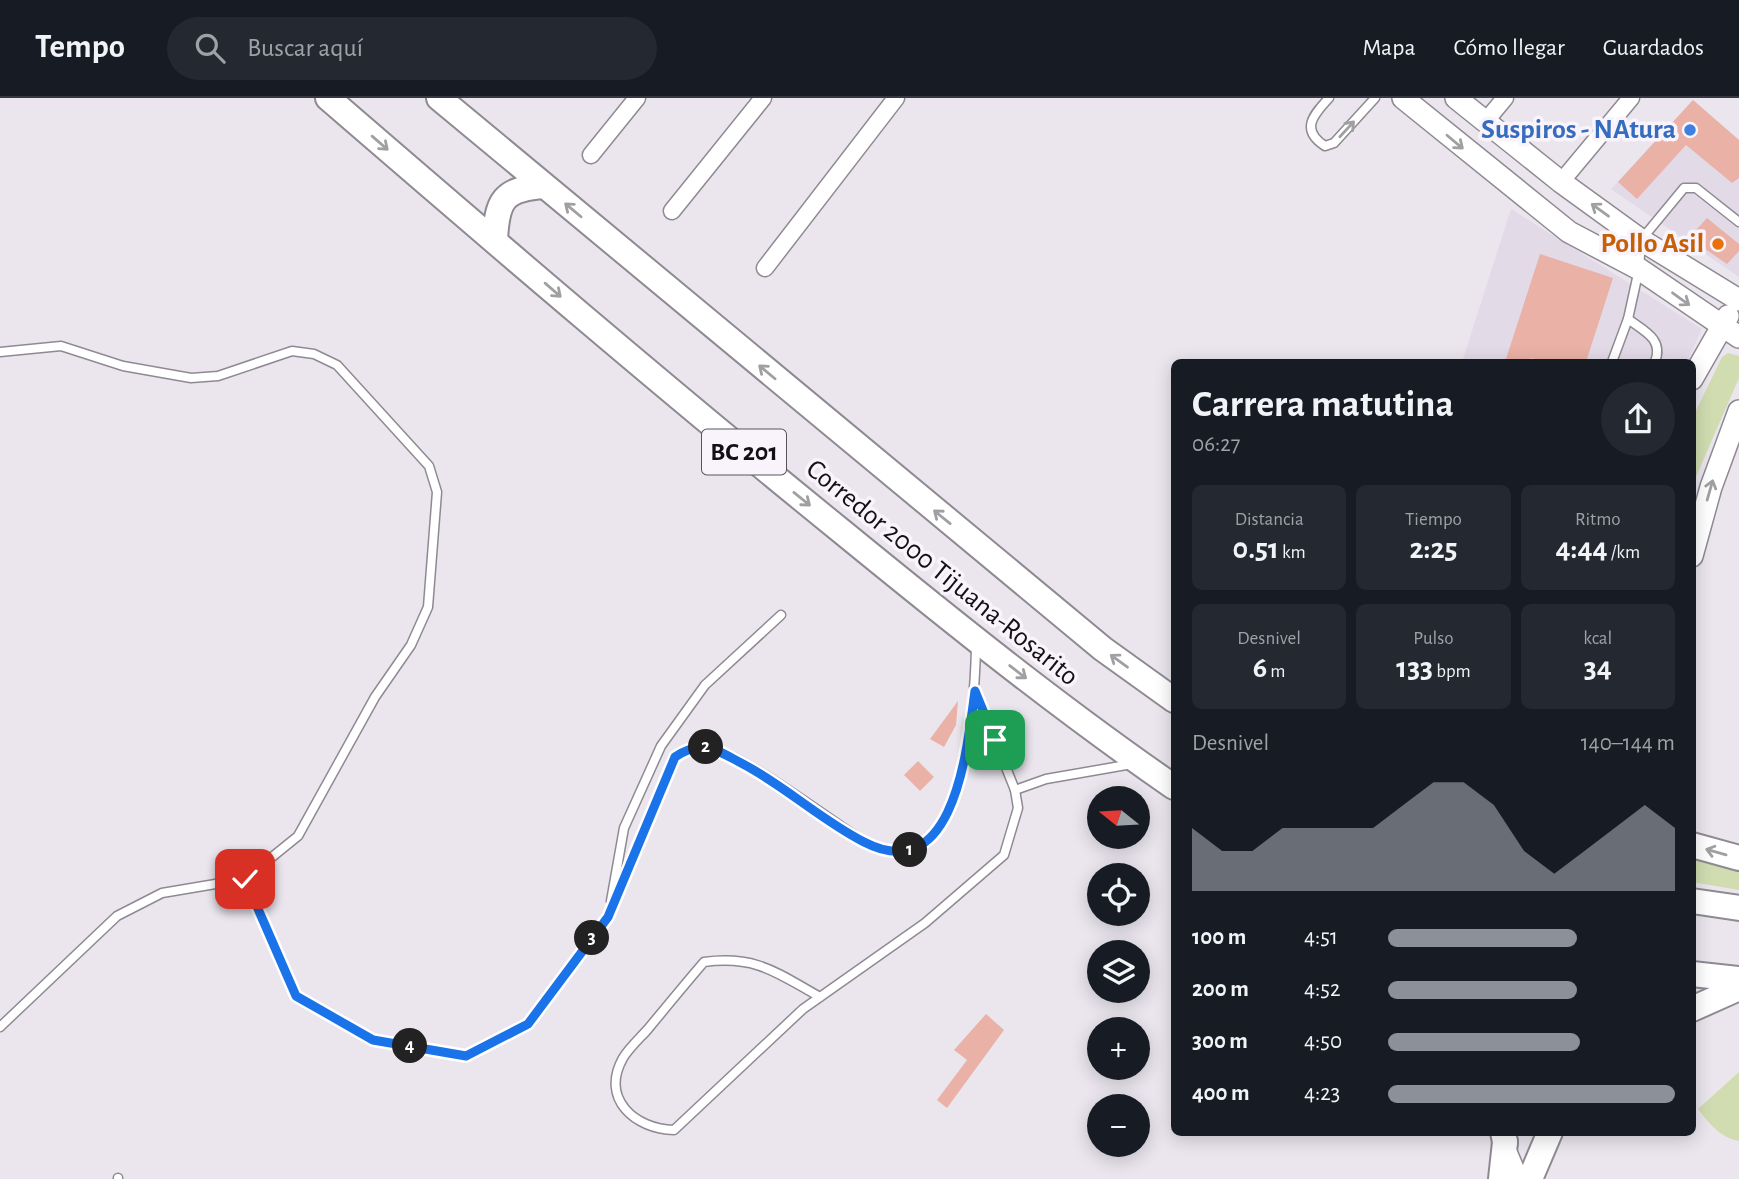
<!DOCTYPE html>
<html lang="es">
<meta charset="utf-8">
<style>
:root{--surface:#171b24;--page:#242831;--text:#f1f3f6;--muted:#9ea1a6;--line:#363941;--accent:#8c9099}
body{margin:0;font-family:"Alegreya Sans",sans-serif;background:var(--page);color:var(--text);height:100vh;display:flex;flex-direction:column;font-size:26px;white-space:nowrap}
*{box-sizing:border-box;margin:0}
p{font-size:23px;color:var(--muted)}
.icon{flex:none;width:38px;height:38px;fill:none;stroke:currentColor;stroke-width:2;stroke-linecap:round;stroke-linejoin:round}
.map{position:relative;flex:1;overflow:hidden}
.sheet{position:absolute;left:1171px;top:261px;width:525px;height:777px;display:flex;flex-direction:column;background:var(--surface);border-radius:10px;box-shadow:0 4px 18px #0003}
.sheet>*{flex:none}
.needle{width:46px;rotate:288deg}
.fabs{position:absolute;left:1087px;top:688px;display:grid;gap:14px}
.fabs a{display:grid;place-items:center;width:63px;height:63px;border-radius:50%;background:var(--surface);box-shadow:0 4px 18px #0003;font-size:35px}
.pin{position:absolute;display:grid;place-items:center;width:60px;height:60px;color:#fff;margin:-30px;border-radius:14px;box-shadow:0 4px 10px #0006}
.km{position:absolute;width:35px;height:35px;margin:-18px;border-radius:50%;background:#222;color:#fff;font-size:19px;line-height:35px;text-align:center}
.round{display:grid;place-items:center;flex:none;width:74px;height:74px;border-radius:37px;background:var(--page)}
.summary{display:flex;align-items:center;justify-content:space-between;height:119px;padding:0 21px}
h1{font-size:38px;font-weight:700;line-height:52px}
.figures{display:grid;grid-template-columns:repeat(3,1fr);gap:10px;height:119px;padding:7px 21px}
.figures div{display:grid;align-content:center;border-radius:10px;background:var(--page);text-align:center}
.figures b{font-size:30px;font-weight:700}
.figures small{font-size:19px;font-weight:400}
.figures p{font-size:19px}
.chart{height:196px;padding:14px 21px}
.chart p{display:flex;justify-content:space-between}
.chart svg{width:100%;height:126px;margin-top:7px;fill:var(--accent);opacity:.7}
ul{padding:0 21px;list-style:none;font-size:23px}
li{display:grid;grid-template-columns:112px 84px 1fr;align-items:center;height:52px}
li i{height:18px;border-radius:9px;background:var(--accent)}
header{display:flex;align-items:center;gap:42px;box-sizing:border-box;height:98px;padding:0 35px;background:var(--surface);border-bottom:2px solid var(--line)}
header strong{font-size:33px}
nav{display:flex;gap:38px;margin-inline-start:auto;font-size:24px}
.search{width:490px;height:63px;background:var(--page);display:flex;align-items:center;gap:18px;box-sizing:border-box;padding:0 24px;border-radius:38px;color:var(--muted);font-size:26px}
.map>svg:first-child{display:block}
.built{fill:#e3dae8}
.green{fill:#d1ddb1}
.building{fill:#eab1a6}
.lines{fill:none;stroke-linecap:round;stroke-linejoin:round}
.service-casing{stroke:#8f8a92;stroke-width:11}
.minor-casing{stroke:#8f8a92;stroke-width:19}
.secondary-casing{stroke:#8f8a92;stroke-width:24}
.primary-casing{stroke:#8f8a92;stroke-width:28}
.trunk-casing{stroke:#8f8a92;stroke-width:28}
.service{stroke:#fff;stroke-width:8}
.minor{stroke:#fff;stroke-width:16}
.secondary{stroke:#fff;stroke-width:21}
.primary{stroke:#fff;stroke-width:24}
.trunk{stroke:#fff;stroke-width:24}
.oneway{stroke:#a09fa1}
.route-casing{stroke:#fff;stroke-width:14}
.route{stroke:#1a73e8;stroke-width:9}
.shop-dot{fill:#3f7fe0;stroke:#f9f3fc;stroke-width:2.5}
.food-dot{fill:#e8710a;stroke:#f9f3fc;stroke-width:2.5}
.labels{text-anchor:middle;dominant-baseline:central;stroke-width:7;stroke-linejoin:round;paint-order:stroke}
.shield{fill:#f9f3fc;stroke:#575459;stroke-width:2}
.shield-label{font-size:26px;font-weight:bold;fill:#121013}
.shop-label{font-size:28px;font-weight:bold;fill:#366cbe;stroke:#f9f3fc;text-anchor:end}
.food-label{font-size:28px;font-weight:bold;fill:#c56008;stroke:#f9f3fc;text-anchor:end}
.street-label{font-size:28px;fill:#121013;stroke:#f9f3fc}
</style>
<header>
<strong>Tempo</strong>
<div class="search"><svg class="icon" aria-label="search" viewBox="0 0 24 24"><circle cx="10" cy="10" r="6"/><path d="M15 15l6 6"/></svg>Buscar aquí</div>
<nav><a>Mapa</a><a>Cómo llegar</a><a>Guardados</a></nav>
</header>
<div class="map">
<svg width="1739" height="1081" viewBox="0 0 1739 1081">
<rect width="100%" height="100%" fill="#ebe6ee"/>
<!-- built -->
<g class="built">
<path d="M1693 2 1739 42V179L1611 91Z"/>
<path d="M1511 111 1702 231 1687 264H1462Z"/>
</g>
<!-- green -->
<g class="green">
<path d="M1728 255 1739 258V280L1692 388V321L1722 259Z"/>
<path d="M1692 756 1739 766V792L1692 784Z"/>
<path d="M1739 974V1043C1720 1040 1708 1024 1698 1011Z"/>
</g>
<!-- building -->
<g class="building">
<path d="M1693 2 1739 42V80L1732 85 1686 47 1637 101 1618 84Z"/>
<path d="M1707 120 1739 146V153L1727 166 1689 140Z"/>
<path d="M1540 156 1613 180 1586 264H1544L1531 260 1530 264H1505Z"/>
<path d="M958 603 956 627 944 649 930 641Z"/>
<path d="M918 663 934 679 920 693 904 677Z"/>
<path d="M986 916 1004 932 947 1010 937 1002 967 962 954 952Z"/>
</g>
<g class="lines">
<!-- service casing -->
<g class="service-casing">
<g id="service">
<path d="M1329 0C1313 17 1300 32 1325 48L1334 45 1375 0"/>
<path d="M1628 221C1644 233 1664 241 1655 264"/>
<path d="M0 254 61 248 123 268 191 280 218 278 292 253 314 256 337 267 429 368 437 394 428 509 411 547 375 599 298 738 245 781 162 795 117 818 0 929"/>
<path d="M1612 264 1628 221 1639 171 1641 142 1684 90H1696L1739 124"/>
<path d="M1015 692 1046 681 1132 666"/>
<path d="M245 781 296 898 373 942 466 958 528 926 608 819 675 659C688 650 700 645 715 651 760 668 821 716 863 743 875 748 891 756 904 755 966 748 975 595 976 549"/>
<path d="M611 803 624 730 661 648 705 587 781 517"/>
<path d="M820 899C777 875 756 857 704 864 685 886 667 908 648 931 640 940 629 950 623 960 600 1001 635 1031 674 1032L803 911 925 825 1004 757 1018 710 1015 692 976 595"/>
<path d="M118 1081V1080"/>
</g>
</g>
<!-- minor casing -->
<g class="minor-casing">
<g id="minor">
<path d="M1485 24 1505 0"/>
<path d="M591 57 637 0"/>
<path d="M1561 84 1631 0"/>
<path d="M672 113 763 0"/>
<path d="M765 170 896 0"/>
<path d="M1507 1050 1520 1081"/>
</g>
</g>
<!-- secondary casing -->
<g class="secondary-casing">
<g id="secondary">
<path d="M1403 0 1569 134 1639 171 1739 239"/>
<path d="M1456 0 1561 84 1641 142 1739 202"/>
<path d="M1692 281 1728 218"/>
<path d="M1692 458 1711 389 1739 313"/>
</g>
</g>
<!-- primary casing -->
<g class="primary-casing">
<path id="primary" d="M1501 1081 1505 1044"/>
</g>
<!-- trunk casing -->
<g class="trunk-casing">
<g id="trunk">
<path d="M328 0C497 146 666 291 840 432 949 521 1058 609 1174 689"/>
<path d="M439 0 1103 551 1174 602"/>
<path d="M495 142C497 102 503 91 544 88"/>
<path d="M1692 747 1739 760"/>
<path d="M1692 803 1739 810"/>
<path d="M1692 876 1739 881"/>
<path d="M1692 911 1739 890"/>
<path d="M1503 1034 1505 1044"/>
<path d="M1530 1081 1550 1034"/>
</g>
</g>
<!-- service -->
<use href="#service" class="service"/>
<!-- minor -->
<use href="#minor" class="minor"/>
<!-- secondary -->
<use href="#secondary" class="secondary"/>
<!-- primary -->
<use href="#primary" class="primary"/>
<!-- trunk -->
<use href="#trunk" class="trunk"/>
</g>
<!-- one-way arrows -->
<defs><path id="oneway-shaft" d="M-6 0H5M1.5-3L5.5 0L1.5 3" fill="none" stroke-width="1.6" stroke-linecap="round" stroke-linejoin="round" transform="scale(1.75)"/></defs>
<g class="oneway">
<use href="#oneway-shaft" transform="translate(1347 31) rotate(-47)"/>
<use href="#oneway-shaft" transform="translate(1455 44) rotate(40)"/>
<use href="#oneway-shaft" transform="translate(380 45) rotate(41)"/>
<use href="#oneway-shaft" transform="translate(573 112) rotate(-140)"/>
<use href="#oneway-shaft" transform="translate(1600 112) rotate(-144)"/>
<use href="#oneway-shaft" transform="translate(553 192) rotate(41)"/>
<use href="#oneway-shaft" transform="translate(1681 201) rotate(36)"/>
<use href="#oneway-shaft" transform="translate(767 274) rotate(-140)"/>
<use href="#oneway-shaft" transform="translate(1710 392) rotate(-74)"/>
<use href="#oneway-shaft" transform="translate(802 401) rotate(39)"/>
<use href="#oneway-shaft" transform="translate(942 419) rotate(-141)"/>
<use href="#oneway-shaft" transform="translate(1119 563) rotate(-144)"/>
<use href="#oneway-shaft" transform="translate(1018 574) rotate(38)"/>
<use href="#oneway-shaft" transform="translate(1716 754) rotate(-164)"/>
</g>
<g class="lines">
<!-- route casing -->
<g class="route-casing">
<path id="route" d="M245 781 296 898 373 942 466 958 528 926 608 819 675 659C703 640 716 652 743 666 785 688 821 722 864 744 955 791 967 650 975 593L995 642"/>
</g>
<!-- route -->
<use href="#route" class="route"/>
</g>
<!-- markers -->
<circle class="shop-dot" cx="1690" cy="32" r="7"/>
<circle class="food-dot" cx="1718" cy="146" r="7"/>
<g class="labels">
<!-- shield labels -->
<rect class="shield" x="702" y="331.5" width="84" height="45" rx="5"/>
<g class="shield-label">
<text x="744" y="354">BC 201</text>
</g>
<!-- shop labels -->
<g class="shop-label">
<text x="1676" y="32">Suspiros - NAtura</text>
</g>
<!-- food labels -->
<g class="food-label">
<text x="1704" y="146">Pollo Asil</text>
</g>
<!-- street labels -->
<g class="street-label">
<text transform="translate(942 475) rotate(39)">Corredor 2000 Tijuana-Rosarito</text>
</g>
</g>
</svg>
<div class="fabs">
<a><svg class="needle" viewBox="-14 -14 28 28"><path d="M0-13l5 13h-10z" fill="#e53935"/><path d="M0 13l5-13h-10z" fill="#9ea1a6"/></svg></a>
<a><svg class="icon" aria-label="locate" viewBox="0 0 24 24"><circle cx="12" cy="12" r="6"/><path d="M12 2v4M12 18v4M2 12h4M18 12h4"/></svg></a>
<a><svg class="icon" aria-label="layers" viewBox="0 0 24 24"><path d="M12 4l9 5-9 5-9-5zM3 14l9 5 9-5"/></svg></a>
<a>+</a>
<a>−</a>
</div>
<div class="pin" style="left:995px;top:642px;background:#1e9e55"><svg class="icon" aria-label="arrive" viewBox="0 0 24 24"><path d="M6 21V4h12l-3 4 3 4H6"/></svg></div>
<div class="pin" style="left:245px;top:781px;background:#d93025"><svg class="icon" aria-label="check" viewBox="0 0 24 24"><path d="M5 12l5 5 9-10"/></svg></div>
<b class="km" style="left:910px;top:752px">1</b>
<b class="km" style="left:706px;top:649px">2</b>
<b class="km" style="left:592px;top:840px">3</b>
<b class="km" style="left:410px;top:948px">4</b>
<section class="sheet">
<div class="summary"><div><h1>Carrera matutina</h1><p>06:27</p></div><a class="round"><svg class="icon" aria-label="share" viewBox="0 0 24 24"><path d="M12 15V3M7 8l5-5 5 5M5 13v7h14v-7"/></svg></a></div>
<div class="figures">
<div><p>Distancia</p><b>0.51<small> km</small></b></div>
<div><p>Tiempo</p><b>2:25</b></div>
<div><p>Ritmo</p><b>4:44<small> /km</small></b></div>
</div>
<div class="figures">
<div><p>Desnivel</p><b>6<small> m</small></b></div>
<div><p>Pulso</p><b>133<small> bpm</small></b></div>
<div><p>kcal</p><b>34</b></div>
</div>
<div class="chart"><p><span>Desnivel</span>140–144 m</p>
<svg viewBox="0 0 160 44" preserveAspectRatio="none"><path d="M0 44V22L10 30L20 30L30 22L40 22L50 22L60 22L70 14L80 6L90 6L100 14L110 30L120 38L130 30L140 22L150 14L160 22V44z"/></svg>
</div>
<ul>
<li><b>100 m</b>4:51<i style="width:66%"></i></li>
<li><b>200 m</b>4:52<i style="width:66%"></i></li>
<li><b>300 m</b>4:50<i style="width:67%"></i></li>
<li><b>400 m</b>4:23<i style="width:100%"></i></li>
</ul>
</section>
</div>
